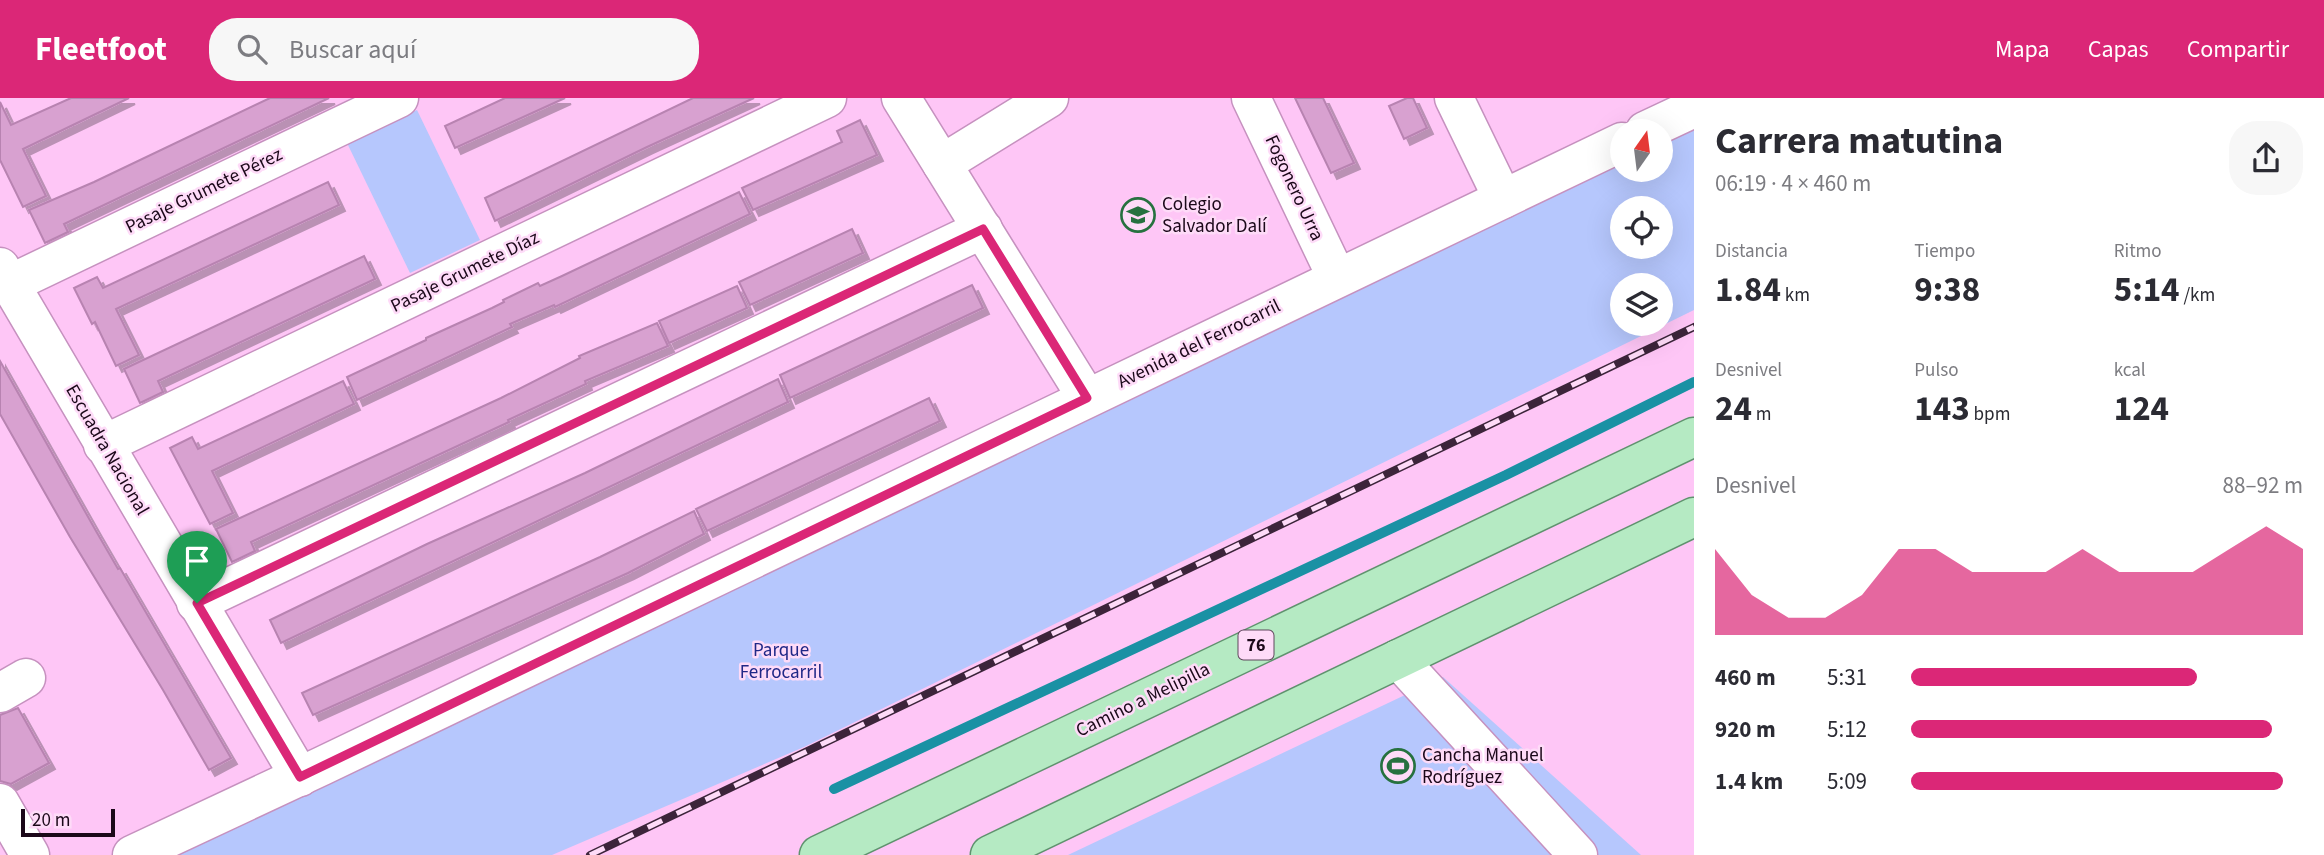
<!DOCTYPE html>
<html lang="es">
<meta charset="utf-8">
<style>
:root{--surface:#fff;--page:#f7f7f7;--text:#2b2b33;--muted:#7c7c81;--accent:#db2777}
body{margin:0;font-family:"Source Sans 3",sans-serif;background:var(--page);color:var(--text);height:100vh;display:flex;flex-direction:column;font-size:26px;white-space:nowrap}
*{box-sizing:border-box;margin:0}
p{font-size:23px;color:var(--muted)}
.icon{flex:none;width:38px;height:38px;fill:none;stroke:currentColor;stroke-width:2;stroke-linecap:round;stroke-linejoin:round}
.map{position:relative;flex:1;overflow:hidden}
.side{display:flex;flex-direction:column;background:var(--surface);width:630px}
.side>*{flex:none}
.needle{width:46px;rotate:14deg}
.fabs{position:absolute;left:1610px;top:21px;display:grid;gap:14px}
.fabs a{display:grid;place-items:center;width:63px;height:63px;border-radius:50%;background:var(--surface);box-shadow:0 7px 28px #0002;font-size:35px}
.scale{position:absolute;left:21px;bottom:18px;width:94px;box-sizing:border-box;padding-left:7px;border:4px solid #1b0819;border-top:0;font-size:19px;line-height:24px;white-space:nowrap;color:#1b0819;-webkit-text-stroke:5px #fedbf8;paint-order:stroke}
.pin{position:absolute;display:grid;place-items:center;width:60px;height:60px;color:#fff;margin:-72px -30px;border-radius:50% 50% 50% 0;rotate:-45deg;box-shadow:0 0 7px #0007}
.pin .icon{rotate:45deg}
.round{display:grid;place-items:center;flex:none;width:74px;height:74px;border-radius:28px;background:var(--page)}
.summary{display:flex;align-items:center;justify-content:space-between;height:119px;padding:0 21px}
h1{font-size:38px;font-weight:700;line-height:52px}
.metrics{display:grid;grid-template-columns:repeat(3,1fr);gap:10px;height:119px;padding:7px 21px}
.metrics div{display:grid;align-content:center}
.metrics b{font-size:35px;font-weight:700}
.metrics small{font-size:19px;font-weight:400}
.metrics p{font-size:19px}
.chart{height:196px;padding:14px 21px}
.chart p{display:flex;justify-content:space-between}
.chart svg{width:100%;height:126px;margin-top:7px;fill:var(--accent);opacity:.7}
ul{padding:0 21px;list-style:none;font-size:23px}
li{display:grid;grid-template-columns:112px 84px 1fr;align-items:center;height:52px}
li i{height:18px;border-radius:9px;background:var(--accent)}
header{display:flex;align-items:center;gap:42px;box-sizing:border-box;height:98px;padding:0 35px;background:var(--accent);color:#fff}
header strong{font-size:33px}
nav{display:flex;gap:38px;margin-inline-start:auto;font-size:24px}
.search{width:490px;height:63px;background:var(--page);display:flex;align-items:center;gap:18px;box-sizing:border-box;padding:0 24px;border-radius:28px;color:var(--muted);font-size:26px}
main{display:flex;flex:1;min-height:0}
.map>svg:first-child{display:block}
.green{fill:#b6c7fd;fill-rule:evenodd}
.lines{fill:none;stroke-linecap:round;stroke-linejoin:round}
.stream{stroke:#1a91a4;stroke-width:10}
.building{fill:#d8a1d0;stroke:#b883b1;stroke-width:2;filter:url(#shadow)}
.minor-casing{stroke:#c691bf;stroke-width:41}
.major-casing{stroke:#5f926e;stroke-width:41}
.minor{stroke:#fff;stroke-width:38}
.major{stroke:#b5eac3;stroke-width:38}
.rail-casing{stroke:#3c243a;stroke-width:8}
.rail{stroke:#fedbf8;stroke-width:5;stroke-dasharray:16;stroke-linecap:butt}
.route-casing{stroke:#fff;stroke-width:14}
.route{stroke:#db2777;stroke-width:9}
.labels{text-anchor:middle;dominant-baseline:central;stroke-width:5;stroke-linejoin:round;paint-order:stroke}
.shield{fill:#fedbf8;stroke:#5f475c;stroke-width:2}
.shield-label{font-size:18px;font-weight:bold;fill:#1b0819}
.street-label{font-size:19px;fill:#1b0819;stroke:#fedbf8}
.poi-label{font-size:19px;fill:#1b0819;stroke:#fedbf8;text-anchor:start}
.park-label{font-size:19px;fill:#202887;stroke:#fedbf8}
</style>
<header>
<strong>Fleetfoot</strong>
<div class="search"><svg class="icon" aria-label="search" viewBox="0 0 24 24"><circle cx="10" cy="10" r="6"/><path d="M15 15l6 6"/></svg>Buscar aquí</div>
<nav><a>Mapa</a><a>Capas</a><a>Compartir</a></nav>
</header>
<main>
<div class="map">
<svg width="1694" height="757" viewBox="0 0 1694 757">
<defs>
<filter id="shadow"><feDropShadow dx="6" dy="6" stdDeviation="0" flood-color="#0004"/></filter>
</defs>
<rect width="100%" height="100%" fill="#fec6f6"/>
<!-- green -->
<g class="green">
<path d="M417 12 480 142 410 175 347 45Z"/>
<path d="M1694 29V212L804 649 552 757H171L1622 63V72H1661V45ZM1622 110H1661V149H1622ZM1622 187H1661V226H1622Z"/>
<path d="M1443 579 1641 757H1068Z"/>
</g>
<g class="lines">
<!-- stream -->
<path class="stream" d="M834 691 1506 377 1694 284"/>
</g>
<!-- building -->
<g class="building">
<path d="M71 0H129L23 51 46 98 23 109 0 62V4L11 27Z"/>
<path d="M270 0H329L64 126 68 134 45 145 29 112 94 84Z"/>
<path d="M505 0H565L455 50 445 28Z"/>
<path d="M693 0H754L647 49 495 123 485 100Z"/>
<path d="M1295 0H1323L1354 65 1331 75Z"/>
<path d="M1407 0H1413L1427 30 1404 41 1389 8Z"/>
<path d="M860 22 877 57 753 112 742 90 842 44 837 33Z"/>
<path d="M328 84 339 107 116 211 139 257 116 268 95 224 92 226 74 190 97 179 103 190Z"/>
<path d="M739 94 750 116 555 209 554 207 510 226 512 229 357 302 347 279 426 242V240L492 210 504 204 503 202 538 185 540 188 562 178Z"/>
<path d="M852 131 863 155 750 207 739 184Z"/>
<path d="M364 158 375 181 158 283 163 294 140 305 124 271Z"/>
<path d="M972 187 983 210 790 300 780 277Z"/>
<path d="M737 188 747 210 669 245 659 223Z"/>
<path d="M657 225 668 248 585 283 586 286 508 322 509 324 251 444 255 453 232 464 216 431 501 300 580 260 579 258Z"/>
<path d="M0 263 96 433 118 471 120 470 231 660 209 672 163 592 70 439 0 316Z"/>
<path d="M778 281 788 304 281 545 270 522 427 446 585 375Z"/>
<path d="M343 283 354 306 212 373 233 415 210 426 170 350 192 339 198 351Z"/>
<path d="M929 300 940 323 707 433 696 411Z"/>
<path d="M694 413 704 436 628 475 313 617 302 595 600 459Z"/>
<path d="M18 610 49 665 11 686 0 683V617Z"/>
</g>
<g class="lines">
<!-- minor casing -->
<g class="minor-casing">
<g id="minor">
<path d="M901 0 1087 300"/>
<path d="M1251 0 1337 180"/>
<path d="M1454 0 1503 101"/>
<path d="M1645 33 1694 10"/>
<path d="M942 66 1049 0"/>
<path d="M0 169 300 679"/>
<path d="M10 186 399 0"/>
<path d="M103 347 827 0"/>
<path d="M196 505 983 131"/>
<path d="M1398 561 1578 757"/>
<path d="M0 595 26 580"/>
<path d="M0 705 30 757"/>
<path d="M132 757 322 668 1622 44"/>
</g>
</g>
<!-- major casing -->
<g class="major-casing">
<g id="major">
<path d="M819 757 1694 339"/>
<path d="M990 757 1694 419"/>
</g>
</g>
<!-- minor -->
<use href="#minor" class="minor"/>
<!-- major -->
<use href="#major" class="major"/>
<!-- rail casing -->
<g class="rail-casing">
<path id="rail" d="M590 757 1694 229"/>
</g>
<!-- rail -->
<use href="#rail" class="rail"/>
</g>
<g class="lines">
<!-- route casing -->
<g class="route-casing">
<path id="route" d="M983 131 1087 300 300 679 197 505Z"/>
</g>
<!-- route -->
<use href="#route" class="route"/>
</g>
<!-- icons -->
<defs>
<g id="school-ring" transform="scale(1.75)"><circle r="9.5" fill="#fedbf8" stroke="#26713f" stroke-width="1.5"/><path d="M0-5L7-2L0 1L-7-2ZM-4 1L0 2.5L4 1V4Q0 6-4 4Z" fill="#26713f"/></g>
<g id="stadium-ring" transform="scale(1.75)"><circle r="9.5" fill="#fedbf8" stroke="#26713f" stroke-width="1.5"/><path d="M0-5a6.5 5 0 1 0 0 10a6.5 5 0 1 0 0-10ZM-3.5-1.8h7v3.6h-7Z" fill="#26713f"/></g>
</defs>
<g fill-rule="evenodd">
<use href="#school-ring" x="1138" y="117"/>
<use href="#stadium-ring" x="1398" y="668"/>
</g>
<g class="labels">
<!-- shield labels -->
<rect class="shield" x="1238.5" y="532.5" width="35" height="29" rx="5"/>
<g class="shield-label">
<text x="1256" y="547">76</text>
</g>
<!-- street labels -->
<g class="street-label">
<text transform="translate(1294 90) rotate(65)">Fogonero Urra</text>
<text transform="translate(204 93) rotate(-26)">Pasaje Grumete Pérez</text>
<text transform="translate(465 174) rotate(-26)">Pasaje Grumete Díaz</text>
<text transform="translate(1199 246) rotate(-26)">Avenida del Ferrocarril</text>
<text transform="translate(107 352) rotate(60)">Escuadra Nacional</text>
<text transform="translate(1143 602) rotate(-26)">Camino a Melipilla</text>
</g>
<!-- poi labels -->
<g class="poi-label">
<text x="1162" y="106">Colegio<tspan x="1162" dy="22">Salvador Dalí</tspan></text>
<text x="1422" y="657">Cancha Manuel<tspan x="1422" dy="22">Rodríguez</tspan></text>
</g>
<!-- park labels -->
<g class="park-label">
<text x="781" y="552">Parque<tspan x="781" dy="22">Ferrocarril</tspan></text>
</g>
</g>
</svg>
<div class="fabs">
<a><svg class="needle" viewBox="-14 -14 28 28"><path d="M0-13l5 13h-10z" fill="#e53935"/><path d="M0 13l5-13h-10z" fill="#7c7c81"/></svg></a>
<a><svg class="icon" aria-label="locate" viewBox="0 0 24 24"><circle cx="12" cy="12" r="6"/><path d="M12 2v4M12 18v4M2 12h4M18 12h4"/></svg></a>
<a><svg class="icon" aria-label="layers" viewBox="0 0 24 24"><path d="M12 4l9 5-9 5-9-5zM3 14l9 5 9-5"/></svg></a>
</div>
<div class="scale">20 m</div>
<div class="pin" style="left:197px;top:505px;background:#1e9e55"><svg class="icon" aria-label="arrive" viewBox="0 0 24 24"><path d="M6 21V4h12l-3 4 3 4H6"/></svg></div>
</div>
<section class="side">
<div class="summary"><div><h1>Carrera matutina</h1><p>06:19 · 4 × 460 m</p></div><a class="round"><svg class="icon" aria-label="share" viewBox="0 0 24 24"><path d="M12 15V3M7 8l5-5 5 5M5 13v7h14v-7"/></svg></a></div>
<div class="metrics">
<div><p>Distancia</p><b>1.84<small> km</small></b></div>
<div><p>Tiempo</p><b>9:38</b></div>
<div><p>Ritmo</p><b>5:14<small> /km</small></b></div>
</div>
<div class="metrics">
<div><p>Desnivel</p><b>24<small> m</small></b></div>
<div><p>Pulso</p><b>143<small> bpm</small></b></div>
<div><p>kcal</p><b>124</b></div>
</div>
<div class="chart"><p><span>Desnivel</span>88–92 m</p>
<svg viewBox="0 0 160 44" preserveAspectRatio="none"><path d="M0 44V14L10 30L20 38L30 38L40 30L50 14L60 14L70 22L80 22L90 22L100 14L110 22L120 22L130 22L140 14L150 6L160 14V44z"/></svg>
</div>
<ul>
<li><b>460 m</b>5:31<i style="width:73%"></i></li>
<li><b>920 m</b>5:12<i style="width:92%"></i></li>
<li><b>1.4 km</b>5:09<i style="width:95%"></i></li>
</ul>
</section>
</main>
